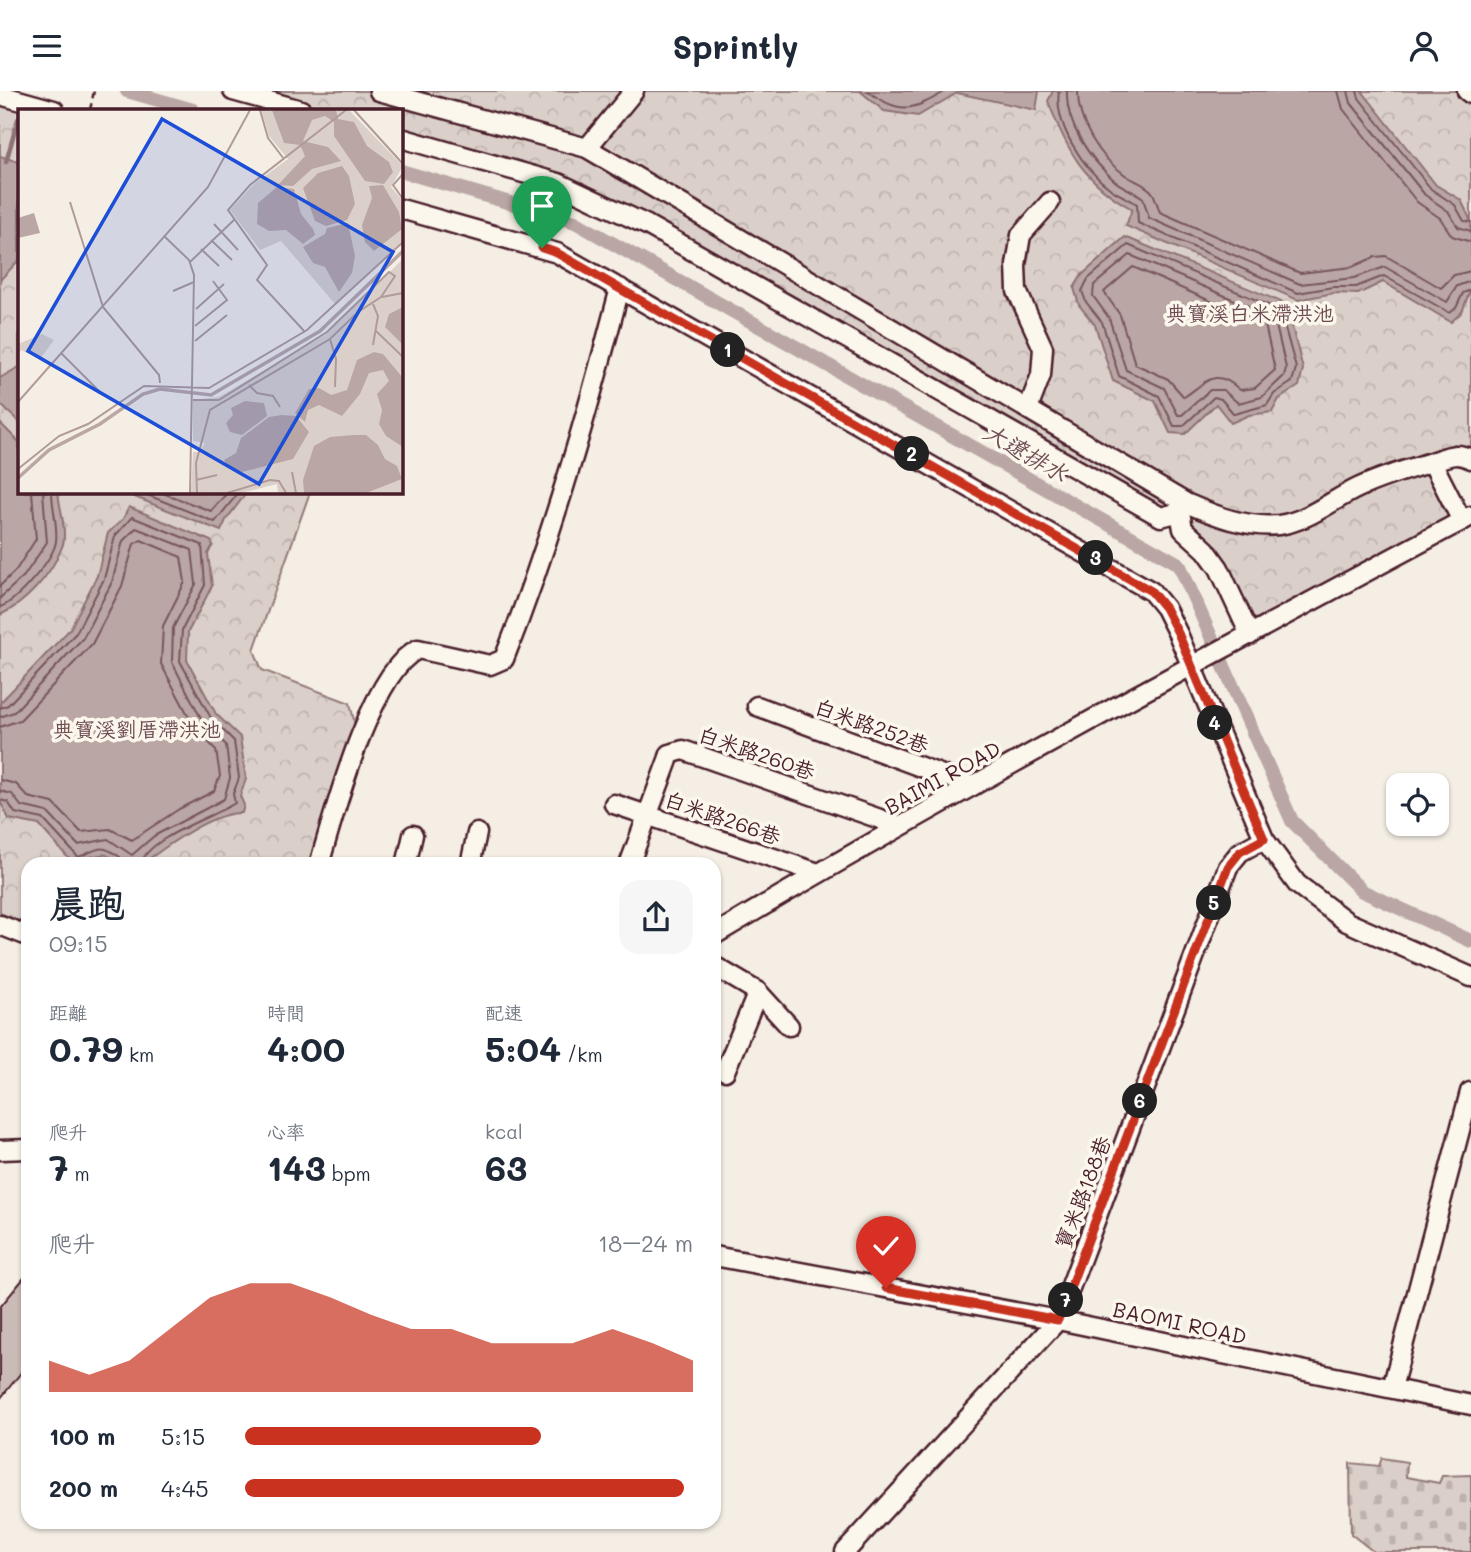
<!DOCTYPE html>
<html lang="zh-TW">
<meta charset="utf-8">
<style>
:root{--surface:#fff;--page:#f6f6f7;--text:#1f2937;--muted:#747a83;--accent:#c8321e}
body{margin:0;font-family:Mali,"LXGW WenKai TC",sans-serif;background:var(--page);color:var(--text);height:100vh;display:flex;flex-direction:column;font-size:26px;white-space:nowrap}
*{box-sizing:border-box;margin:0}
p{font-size:23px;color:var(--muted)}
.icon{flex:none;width:38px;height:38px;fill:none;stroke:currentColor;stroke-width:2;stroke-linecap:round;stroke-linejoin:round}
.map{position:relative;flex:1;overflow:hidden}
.details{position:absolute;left:21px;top:766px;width:700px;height:672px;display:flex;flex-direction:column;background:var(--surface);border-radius:21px;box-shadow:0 2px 5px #0004}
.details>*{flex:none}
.controls{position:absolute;left:1386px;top:682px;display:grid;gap:14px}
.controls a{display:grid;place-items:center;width:63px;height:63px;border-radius:14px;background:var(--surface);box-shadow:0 2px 5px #0004;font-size:35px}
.pin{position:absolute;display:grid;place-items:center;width:60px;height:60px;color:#fff;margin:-72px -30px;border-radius:50% 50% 50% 0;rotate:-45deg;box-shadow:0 0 7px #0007}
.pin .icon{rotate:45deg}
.km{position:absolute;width:35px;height:35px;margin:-18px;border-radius:50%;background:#222;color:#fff;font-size:19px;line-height:35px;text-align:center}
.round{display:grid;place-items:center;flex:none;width:74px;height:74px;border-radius:21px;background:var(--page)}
.summary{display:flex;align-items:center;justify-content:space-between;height:119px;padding:0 28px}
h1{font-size:38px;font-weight:700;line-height:52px}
.figures{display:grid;grid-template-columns:repeat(3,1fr);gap:10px;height:119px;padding:7px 28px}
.figures div{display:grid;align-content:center}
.figures b{font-size:35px;font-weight:700}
.figures small{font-size:19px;font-weight:400}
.figures p{font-size:19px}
.chart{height:196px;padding:14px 28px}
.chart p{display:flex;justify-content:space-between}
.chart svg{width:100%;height:126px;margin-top:7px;fill:var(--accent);opacity:.7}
ul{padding:0 28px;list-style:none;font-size:23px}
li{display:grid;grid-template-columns:112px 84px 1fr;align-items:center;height:52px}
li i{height:18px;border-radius:9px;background:var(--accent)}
header{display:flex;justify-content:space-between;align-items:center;height:91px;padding:0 28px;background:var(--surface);font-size:32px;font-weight:700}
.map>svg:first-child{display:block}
.cemetery{fill:url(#cemetery-stones);stroke:#92787a;stroke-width:2}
.park{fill:url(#park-crowns);stroke:#92787a;stroke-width:2}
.water{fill:#baa7a5;stroke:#8d7174;stroke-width:2}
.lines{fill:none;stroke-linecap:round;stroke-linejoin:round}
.shore{stroke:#77555c;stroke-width:2}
.stream{stroke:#8d7174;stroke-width:4.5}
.canal{stroke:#baa7a5;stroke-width:14}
.building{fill:#cabbb6;stroke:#4a1f2b;stroke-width:2}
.minor-casing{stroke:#4a1f2b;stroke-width:23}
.path{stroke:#4a1f2b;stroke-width:2.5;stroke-dasharray:7 5;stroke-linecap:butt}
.minor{stroke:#fbf7ec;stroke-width:18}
.route-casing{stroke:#fff;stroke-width:14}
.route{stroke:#c8321e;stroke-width:9}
.labels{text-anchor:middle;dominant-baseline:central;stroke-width:7;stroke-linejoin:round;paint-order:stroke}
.park-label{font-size:21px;fill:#6e4b52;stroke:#fbf7ec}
.street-label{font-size:21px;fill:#4a1f2b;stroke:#fbf7ec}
.water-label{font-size:23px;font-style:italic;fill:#714f56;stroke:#fbf7ec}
.inset-river{fill:none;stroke:#baa7a5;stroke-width:3.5}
.inset-road{fill:none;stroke:#b09b9a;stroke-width:2}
.view{fill:#1d4ed8;fill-opacity:0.15;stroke:#1d4ed8;stroke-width:3.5}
.inset-edge{fill:none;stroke:#4a1f2b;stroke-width:3.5}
</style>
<header><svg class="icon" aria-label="menu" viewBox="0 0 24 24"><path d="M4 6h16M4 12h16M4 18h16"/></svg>Sprintly<svg class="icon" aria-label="person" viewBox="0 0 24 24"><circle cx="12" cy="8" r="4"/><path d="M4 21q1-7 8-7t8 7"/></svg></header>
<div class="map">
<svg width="1471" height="1461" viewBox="0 0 1471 1461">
<defs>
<pattern id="cemetery-stones" width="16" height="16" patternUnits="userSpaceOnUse" patternTransform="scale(1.75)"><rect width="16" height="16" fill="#dbd0c9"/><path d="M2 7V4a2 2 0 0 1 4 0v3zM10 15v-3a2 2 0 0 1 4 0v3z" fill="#bdb2ad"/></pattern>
<pattern id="park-crowns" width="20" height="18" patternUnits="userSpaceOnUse" patternTransform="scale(1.75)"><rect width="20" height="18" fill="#dbd0c9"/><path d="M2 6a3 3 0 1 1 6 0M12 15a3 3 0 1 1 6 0" fill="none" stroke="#bdb2ad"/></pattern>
</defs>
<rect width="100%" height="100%" fill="#f4eee4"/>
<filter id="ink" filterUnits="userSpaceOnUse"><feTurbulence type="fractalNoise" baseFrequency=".0143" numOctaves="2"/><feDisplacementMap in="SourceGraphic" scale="14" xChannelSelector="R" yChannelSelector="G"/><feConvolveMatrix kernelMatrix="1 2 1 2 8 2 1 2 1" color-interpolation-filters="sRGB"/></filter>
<g filter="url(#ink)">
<!-- cemetery -->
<path class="cemetery" d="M1382 1367 1407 1371 1406 1386 1439 1392 1442 1385 1471 1384V1461H1374L1351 1443 1350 1372 1379 1375Z"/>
<!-- park -->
<g class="park">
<path d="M254 0H1471V361L1454 353 1423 367 1429 386 1438 394 1449 428 1250 542 1196 457 1166 427 580 95 401 41V19H324Z"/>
<path d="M0 12 25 19H19V401H310L254 559 262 579 350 612 355 634 312 773 28 774V834L0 822Z"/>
</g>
<!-- water -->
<g class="water">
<path d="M860 0H1039L1036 19 957 2 918 25 884 20Z"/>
<path d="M1053 0H1362L1436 94 1461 109 1471 130V197L1462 221 1451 231 1383 191 1358 203 1334 202 1298 209 1126 135 1132 118C1084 91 1067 60 1048 10Z"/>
<path d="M0 65 19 71V169L0 189Z"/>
<path d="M1125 146 1286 213 1303 278 1299 295 1279 308 1272 321 1249 324 1231 332 1216 313 1185 343 1170 342 1155 310 1113 290 1095 234 1079 214 1074 197 1082 184Z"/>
<path d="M19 276V331L0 313V287Z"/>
<path d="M0 332 19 351V401H58C59 415 68 442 62 456 52 483 25 513 0 524Z"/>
<path d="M131 401H247L226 429 221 440 132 405Z"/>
<path d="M129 416 211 450 213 454 208 463 212 495 188 541 187 569 216 623 240 646 246 688 240 705 244 714 242 722C217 721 183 744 163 758 140 775 130 781 105 763L91 766 81 773 71 770 39 734 9 728 0 710V612L70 538 97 485 108 442 123 428Z"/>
</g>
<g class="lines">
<!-- shore -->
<g class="shore">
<path d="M868 0C900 25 914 19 946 0"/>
<path d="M1059 0C1054 34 1084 79 1112 99 1120 104 1129 108 1137 113L1138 132 1298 202 1333 196H1356L1384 185 1450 222 1456 217 1463 202 1471 199"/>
<path d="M1067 0C1065 33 1090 68 1115 90 1123 97 1135 100 1143 107L1149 127 1300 193 1354 187 1385 176 1447 211 1457 195 1471 190"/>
<path d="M1078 0C1077 30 1099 66 1124 83 1133 90 1144 92 1152 101 1156 107 1157 114 1160 121L1300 182 1352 176 1375 166 1386 165 1441 197 1454 184 1471 180"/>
<path d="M1338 0 1343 18 1417 111 1440 127 1452 145 1471 151"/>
<path d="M1348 0 1351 12 1425 104 1448 120 1458 136 1471 140"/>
<path d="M1357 0 1359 7 1431 98 1455 114 1464 130 1471 131"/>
<path d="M1128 154 1280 219 1296 277 1292 291 1274 303 1267 314 1234 323 1221 308 1214 306 1183 335H1174L1159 305 1119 285 1102 231 1086 211 1082 200 1088 188Z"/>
<path d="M1130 164 1274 226 1286 277 1284 285 1262 306 1238 312 1223 299H1210L1182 324H1178L1164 297 1126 279 1109 227 1093 205 1094 194Z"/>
<path d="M1133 176 1265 234 1275 279 1255 297 1240 299C1214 275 1206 292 1184 306L1168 288 1135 273 1120 224 1104 201Z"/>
<path d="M140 401 215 431 239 401"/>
<path d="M160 401 211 420 228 401"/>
<path d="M0 495 16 479 36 448 32 401"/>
<path d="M0 507 24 485 47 451 43 401"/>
<path d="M0 516C16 511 54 468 56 450 58 435 52 417 52 401"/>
<path d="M0 617 8 614 76 542 104 488 115 445 132 426 202 454 205 494 182 539 180 570 211 627 234 650 239 687 233 703 235 712C215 725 144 748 141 774"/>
<path d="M0 626 14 621 83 547 112 491 123 450 136 437 192 459 196 493 173 537 172 571 203 631 226 654 230 687 224 708 154 745 132 764 108 748 78 754 47 721 21 715 12 703 0 700"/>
<path d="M0 636 20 629 92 553 122 495 134 453 141 449 181 466 185 491 163 535 161 573 195 637 216 659 220 685 214 700 179 718 132 749 110 738 81 741 53 712 28 706 16 693 0 689"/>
<path d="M0 709 8 711 15 722 43 728 78 766C98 760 98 750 120 766L122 774"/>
</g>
<!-- stream -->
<path class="stream" d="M6 71 18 28"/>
<!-- canal -->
<g class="canal">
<path d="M127 0 193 19"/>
<path d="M401 80 575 131 1179 473 1292 730 1362 800 1471 850"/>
</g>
</g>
<!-- building -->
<path class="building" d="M28 1182V1273L0 1308V1216Z"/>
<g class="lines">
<!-- minor casing -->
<g class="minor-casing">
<g id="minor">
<path d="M233 0 301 19"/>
<path d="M379 0 587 57 1186 412C1216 425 1246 437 1279 434 1309 430 1333 408 1360 396 1384 385 1407 379 1431 371 1447 366 1455 360 1471 368"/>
<path d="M1467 0 1471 3"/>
<path d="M0 4 54 19"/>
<path d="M401 47 558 92 647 134 1161 426 1180 421"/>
<path d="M587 57 634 0"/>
<path d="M401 118 557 162 1151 500 1165 517 1178 543 1264 748 1297 793 1347 831 1471 886"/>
<path d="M1028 318 1041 284 1043 257 1017 200 1016 174 1021 144 1050 111"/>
<path d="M1432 371 1462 430"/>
<path d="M1186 413 1180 421 1183 438 1206 459 1219 477 1250 544"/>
<path d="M757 615 972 695"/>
<path d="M614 713 818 782"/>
<path d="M319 774C334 723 371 580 418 558L490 574 504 568C552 447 587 323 620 197"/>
<path d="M406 774 413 744"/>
<path d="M470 774 477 742"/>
<path d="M629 774 668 669 670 663 683 659 900 735"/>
<path d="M0 834 28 845"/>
<path d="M714 844C962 696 1216 561 1471 425"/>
<path d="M714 875 758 901 789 935"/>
<path d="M725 980 758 901"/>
<path d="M0 1059 28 1058"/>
<path d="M714 1165 1058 1229 1471 1314"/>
<path d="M1392 1297 1470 1001"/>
<path d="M845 1461 1058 1229 1228 776 1240 761 1264 748"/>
</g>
</g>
<!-- path -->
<path class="path" d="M90 19 94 0"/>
<!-- minor -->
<use href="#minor" class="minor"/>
</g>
</g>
<g class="lines" filter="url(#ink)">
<!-- route casing -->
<g class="route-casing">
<path id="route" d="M542 157 557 162 1151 500 1165 517 1178 542 1264 748 1240 761 1228 776 1058 1229 886 1197"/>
</g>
<!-- route -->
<use href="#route" class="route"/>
</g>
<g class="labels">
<!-- park labels -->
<g class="park-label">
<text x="1250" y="221">典寶溪白米滯洪池</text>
<text x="137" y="637">典寶溪劉厝滯洪池</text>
</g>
<!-- street labels -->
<g class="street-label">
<text transform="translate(872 634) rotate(20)">白米路252巷</text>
<text transform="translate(757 661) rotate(19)">白米路260巷</text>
<text transform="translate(942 686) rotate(-29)">BAIMI ROAD</text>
<text transform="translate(723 726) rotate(19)">白米路266巷</text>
<text transform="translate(1082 1101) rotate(-69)">寶米路188巷</text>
<text transform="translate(1180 1231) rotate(12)">BAOMI ROAD</text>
</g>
<!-- water labels -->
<g class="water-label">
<text transform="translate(1026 361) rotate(30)">大遼排水</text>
</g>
</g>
<!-- overview -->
<g transform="translate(18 18)">
<rect width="385" height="385" fill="#f4eee4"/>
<path d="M24 225 36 231 22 250 3 241 0 246V235Z" fill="#dbd0c9"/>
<path d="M243 1H331L385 57 373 78 385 92V132L317 195 263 132 242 141 212 101 236 75 270 50 251 27ZM385 150V384H260L259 375 223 384H173L175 343H182L187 334 175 332V291L201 288 307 226Z" fill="#dbd0c9"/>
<path d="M254 1H318L320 10 336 13 349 37 371 53 375 63 366 75 347 72 316 27V13L307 7 294 11 285 32 310 38 323 52 294 60 275 77 260 76 287 47 282 36 266 34ZM324 57 331 67 337 95 329 111 308 117 297 112 285 79 300 64ZM365 76 381 103 384 120 356 142 347 133 344 116 354 89 351 77ZM259 78 276 80 283 105 295 120 297 126 285 135 268 121 251 122 239 115 240 94ZM16 104 22 124 0 129V109ZM330 114 337 147 334 164 321 183 307 158 295 154 285 138 307 125 309 119ZM385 198V236L367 218 371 205ZM356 243 365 245 385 269V338L368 327 361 315 364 301 359 285 371 272 365 261 351 264 342 285 324 307 301 296 290 301 287 313 277 304 291 280 301 279 313 286 329 281 339 251ZM227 292 246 294 249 307 224 326 212 323 208 314 215 306 213 299ZM264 306 278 307 291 323 275 350 224 363 209 357 206 351 218 344 223 329 251 308ZM335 326H348L360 336 367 350 379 357 384 370 348 384H286L285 371 296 337 312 328Z" fill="#baa7a5"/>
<path class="inset-river" d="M0 369 31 341 82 315 125 285 142 280 193 286 302 222 385 142"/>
<path class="inset-road" d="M242 1 250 29 266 50M336 1 385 55M385 65 375 76 385 90M52 93 85 198 141 266 142 274M196 115 220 141M146 127 171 151 176 166 172 384M193 131 214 151M183 140 201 157M172 153 217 110M155 182 176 173M364 188 385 184M355 195 360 207 355 236M178 200 206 175M177 217 209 191 195 172M358 222 385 248M287 223 239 171 249 156 210 101 232 76 328 1M312 230 318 250 317 278M177 232 209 206M43 244 83 284M231 276 239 284 255 287 262 298M175 291H201M0 293 190 78 232 1M0 360 41 327 70 315 126 277 191 279 289 221 385 133M274 363 278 384M178 371 199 366M179 384 178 354 192 301 312 230 340 203 363 188 377 167 371 163 309 223 201 291M209 384 252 371 261 372 268 384"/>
<path class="view" d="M144 10 375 143 241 375 10 242Z"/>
<rect width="385" height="385" class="inset-edge"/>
</g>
</svg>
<div class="controls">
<a><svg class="icon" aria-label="locate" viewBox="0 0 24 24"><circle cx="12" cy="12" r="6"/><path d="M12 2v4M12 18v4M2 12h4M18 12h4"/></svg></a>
</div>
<div class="pin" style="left:542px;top:157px;background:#1e9e55"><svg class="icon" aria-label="arrive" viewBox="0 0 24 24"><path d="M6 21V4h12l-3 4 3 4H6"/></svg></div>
<div class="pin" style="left:886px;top:1197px;background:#d93025"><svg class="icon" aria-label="check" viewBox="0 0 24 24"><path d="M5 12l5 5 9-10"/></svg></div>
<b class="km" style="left:728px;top:259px">1</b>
<b class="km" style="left:912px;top:363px">2</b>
<b class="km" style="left:1096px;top:467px">3</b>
<b class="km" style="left:1215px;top:632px">4</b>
<b class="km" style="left:1214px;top:812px">5</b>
<b class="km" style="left:1140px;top:1010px">6</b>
<b class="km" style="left:1066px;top:1209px">7</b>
<section class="details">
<div class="summary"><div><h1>晨跑</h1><p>09:15</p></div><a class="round"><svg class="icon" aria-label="share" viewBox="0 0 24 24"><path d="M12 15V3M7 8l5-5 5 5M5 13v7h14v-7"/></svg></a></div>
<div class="figures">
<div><p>距離</p><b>0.79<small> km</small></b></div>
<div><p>時間</p><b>4:00</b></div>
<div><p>配速</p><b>5:04<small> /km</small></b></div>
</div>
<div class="figures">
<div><p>爬升</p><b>7<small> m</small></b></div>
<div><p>心率</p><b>143<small> bpm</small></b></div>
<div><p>kcal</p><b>63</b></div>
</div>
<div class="chart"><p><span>爬升</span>18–24 m</p>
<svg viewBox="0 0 160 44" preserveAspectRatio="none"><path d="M0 44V33L10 38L20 33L30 22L40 11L50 6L60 6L70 11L80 17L90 22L100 22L110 27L120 27L130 27L140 22L150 27L160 33V44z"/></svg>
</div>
<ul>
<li><b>100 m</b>5:15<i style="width:66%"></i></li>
<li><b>200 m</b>4:45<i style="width:98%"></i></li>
</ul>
</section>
</div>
